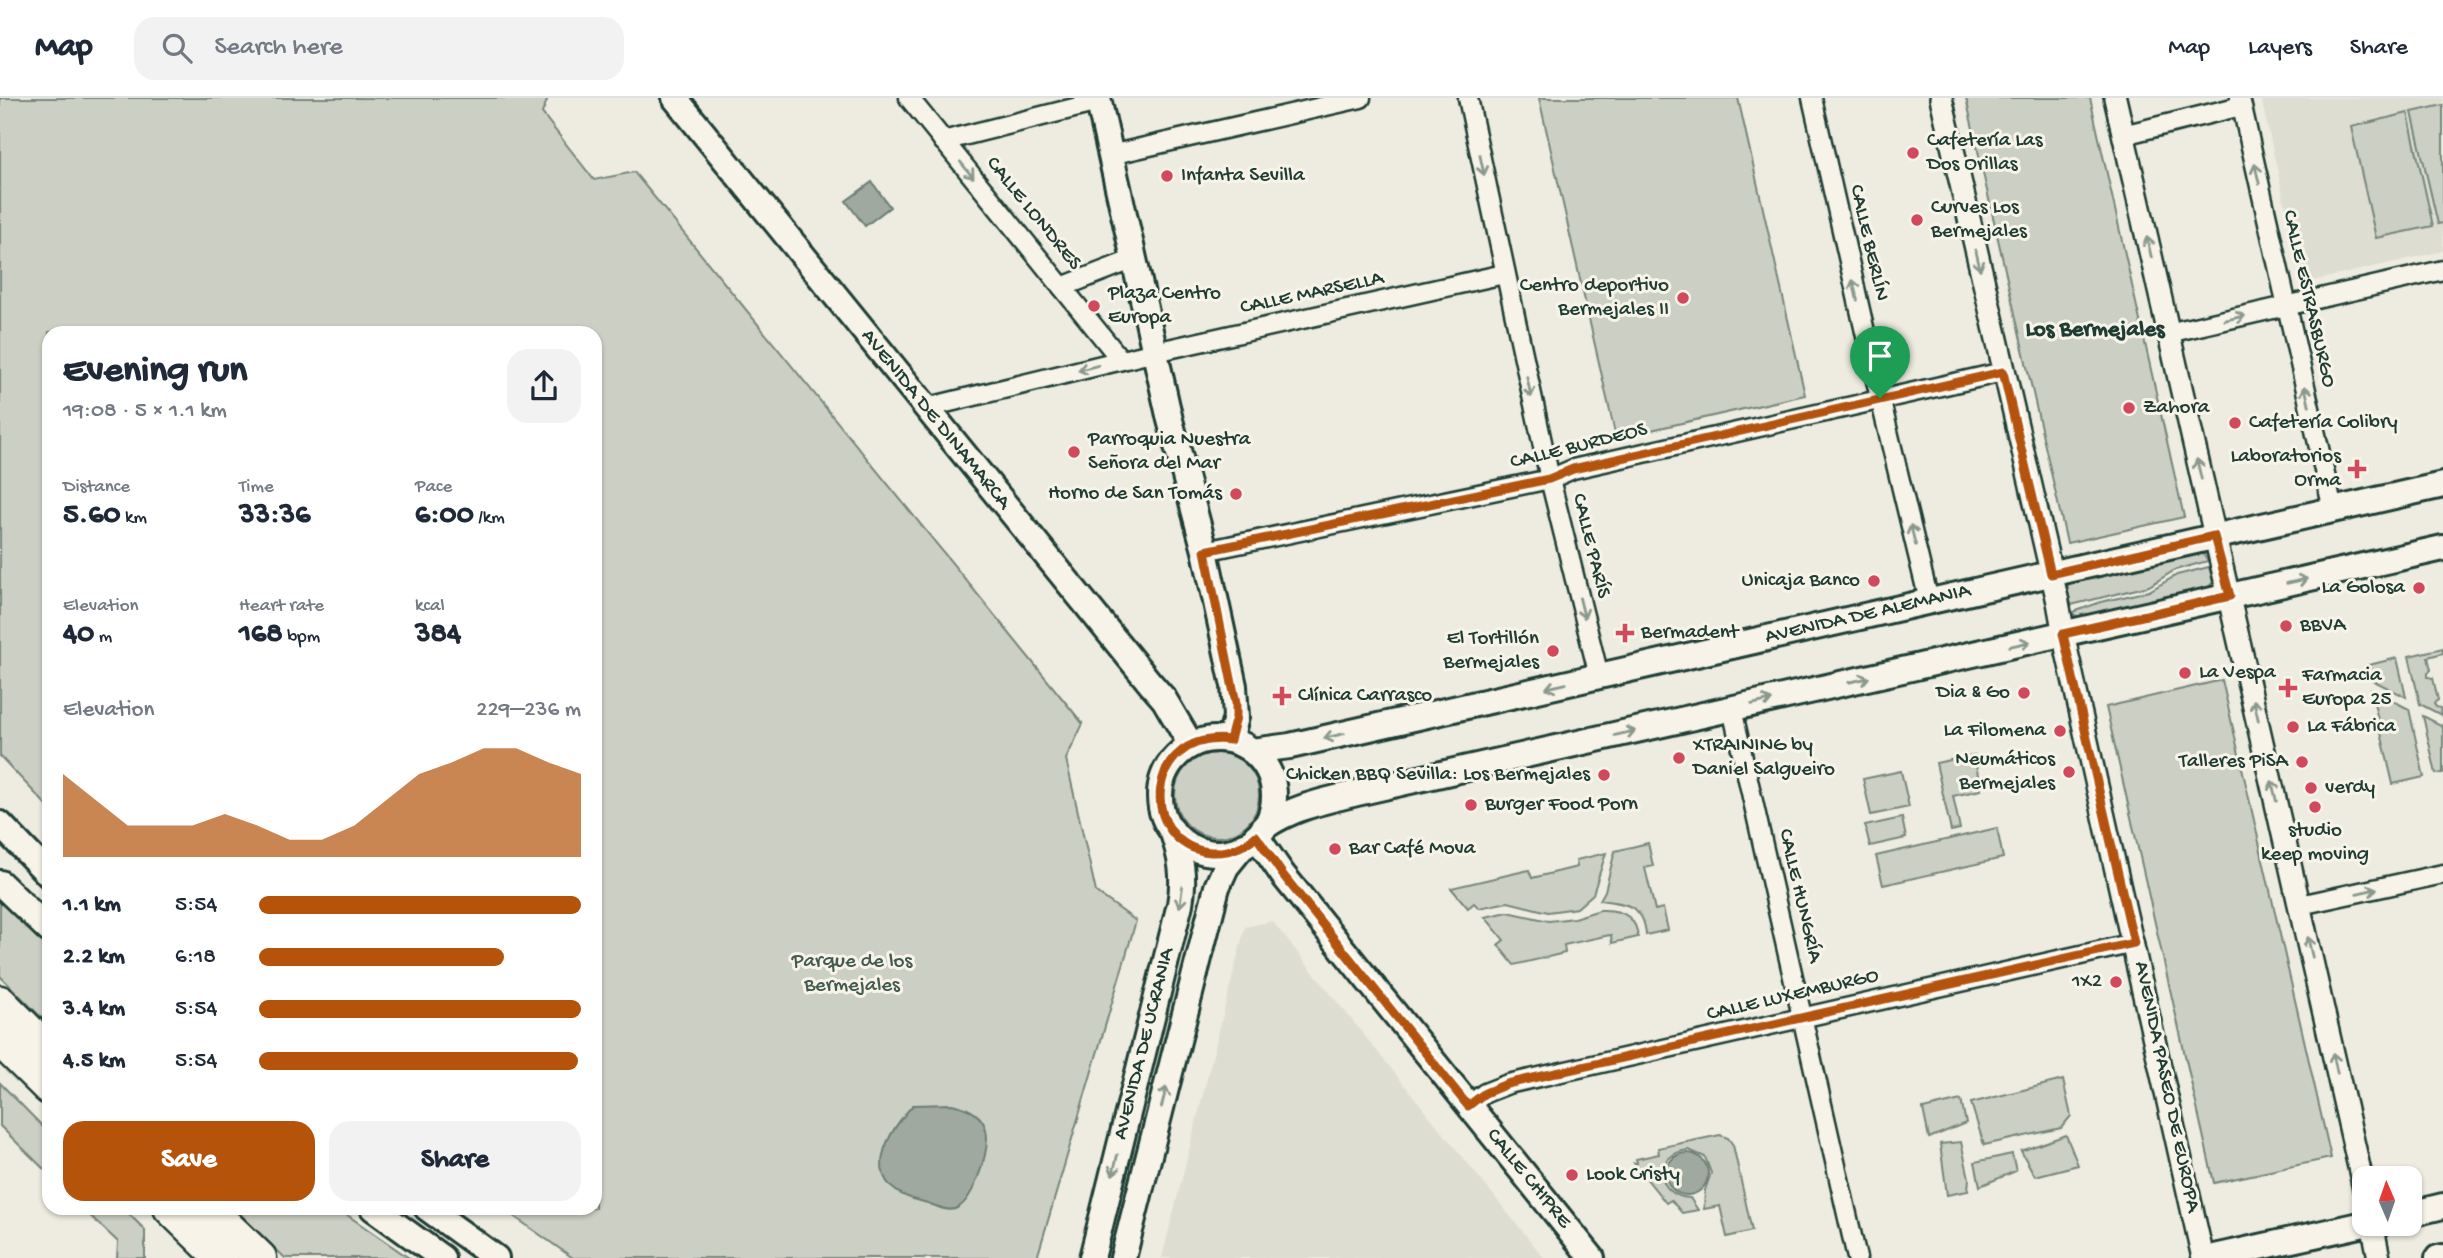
<!DOCTYPE html>
<meta charset="utf-8">
<style>
:root{--surface:#fff;--page:#f2f2f3;--text:#1f2937;--muted:#747a83;--line:#e0e1e3;--accent:#b45309}
body{margin:0;font-family:"Gochi Hand",sans-serif;background:var(--page);color:var(--text);height:100vh;display:flex;flex-direction:column;font-size:26px;white-space:nowrap}
*{box-sizing:border-box;margin:0}
p{font-size:23px;color:var(--muted)}
.icon{flex:none;width:38px;height:38px;fill:none;stroke:currentColor;stroke-width:2;stroke-linecap:round;stroke-linejoin:round}
.map{position:relative;flex:1;overflow:hidden}
.panel{position:absolute;left:42px;top:228px;width:560px;height:889px;display:flex;flex-direction:column;background:var(--surface);border-radius:21px;box-shadow:0 2px 5px #0004}
.panel>*{flex:none}
.needle{width:46px;rotate:358deg}
.controls{position:absolute;left:2352px;top:1068px;display:grid;gap:14px}
.controls a{display:grid;place-items:center;width:70px;height:70px;border-radius:14px;background:var(--surface);box-shadow:0 2px 5px #0004;font-size:35px}
.pin{position:absolute;display:grid;place-items:center;width:60px;height:60px;color:#fff;margin:-72px -30px;border-radius:50% 50% 50% 0;rotate:-45deg;box-shadow:0 0 7px #0007}
.pin .icon{rotate:45deg}
.round{display:grid;place-items:center;flex:none;width:74px;height:74px;border-radius:21px;background:var(--page)}
.headline{display:flex;align-items:center;justify-content:space-between;height:119px;padding:0 21px}
h1{font-size:38px;font-weight:800;line-height:52px}
.metrics{display:grid;grid-template-columns:repeat(3,1fr);gap:10px;height:119px;padding:7px 21px}
.metrics div{display:grid;align-content:center}
.metrics b{font-size:30px;font-weight:800}
.metrics small{font-size:19px;font-weight:400}
.metrics p{font-size:19px}
.chart{height:196px;padding:14px 21px}
.chart p{display:flex;justify-content:space-between}
.chart svg{width:100%;height:126px;margin-top:7px;fill:var(--accent);opacity:.7}
.button{display:flex;gap:14px;margin-top:auto;padding:14px 21px}
.button a{flex:1;height:80px;border-radius:21px;background:var(--accent);color:#fff;font-size:28px;font-weight:800;line-height:80px;text-align:center}
.button a+a{background:var(--page);color:var(--text)}
ul{padding:0 21px;list-style:none;font-size:23px}
li{display:grid;grid-template-columns:112px 84px 1fr;align-items:center;height:52px}
li i{height:18px;border-radius:9px;background:var(--accent)}
header{display:flex;align-items:center;gap:42px;box-sizing:border-box;height:98px;padding:0 35px;background:var(--surface);border-bottom:2px solid var(--line)}
header strong{font-size:33px}
nav{display:flex;gap:38px;margin-inline-start:auto;font-size:24px}
.search{width:490px;height:63px;background:var(--page);display:flex;align-items:center;gap:18px;box-sizing:border-box;padding:0 24px;border-radius:21px;color:var(--muted);font-size:26px}
.map>svg:first-child{display:block}
.built{fill:#ddddd2}
.green{fill:#cccfc4;stroke:#76867c;stroke-width:2}
.water{fill:#9fa99f;stroke:#6c7e74;stroke-width:2}
.lines{fill:none;stroke-linecap:round;stroke-linejoin:round}
.minor-casing{stroke:#1f3d34;stroke-width:23}
.tertiary-casing{stroke:#1f3d34;stroke-width:26}
.secondary-casing{stroke:#1f3d34;stroke-width:30}
.motorway-casing{stroke:#1f3d34;stroke-width:37}
.minor{stroke:#f7f3e8;stroke-width:18}
.tertiary{stroke:#f7f3e8;stroke-width:21}
.secondary{stroke:#f7f3e8;stroke-width:24}
.motorway{stroke:#f7f3e8;stroke-width:32}
.oneway{stroke:#8b988e}
.route-casing{stroke:#fff;stroke-width:14}
.route{stroke:#b45309;stroke-width:9}
.poi-dot{fill:#d1495b;stroke:#f7f3e8;stroke-width:2.5}
.labels{text-anchor:middle;dominant-baseline:central;stroke-width:6;stroke-linejoin:round;paint-order:stroke}
.poi-label{font-size:21px;fill:#1f3d34;stroke:#f7f3e8;text-anchor:start}
.street-label{font-size:21px;fill:#1f3d34;stroke:#f7f3e8}
.park-label{font-size:21px;fill:#425a51;stroke:#f7f3e8}
.neighbourhood-label{font-size:23px;font-weight:bold;fill:#1f3d34;stroke:#f7f3e8}
</style>
<header>
<strong>Map</strong>
<div class="search"><svg class="icon" aria-label="search" viewBox="0 0 24 24"><circle cx="10" cy="10" r="6"/><path d="M15 15l6 6"/></svg>Search here</div>
<nav><a>Map</a><a>Layers</a><a>Share</a></nav>
</header>
<div class="map">
<svg width="2443" height="1160" viewBox="0 0 2443 1160">
<rect width="100%" height="100%" fill="#eeece1"/>
<filter id="ink" filterUnits="userSpaceOnUse"><feTurbulence type="fractalNoise" baseFrequency=".0143" numOctaves="2"/><feDisplacementMap in="SourceGraphic" scale="14" xChannelSelector="R" yChannelSelector="G"/><feConvolveMatrix kernelMatrix="1 2 1 2 8 2 1 2 1" color-interpolation-filters="sRGB"/></filter>
<g filter="url(#ink)">
<!-- built -->
<g class="built">
<path d="M2261 0H2443V153L2303 185Z"/>
<path d="M1272 823 1544 1160H1162L1245 829Z"/>
</g>
<!-- green -->
<g class="green">
<path d="M0 0H548L542 15 594 82 634 74 1083 626 1066 661 1096 794 1136 823 1037 1160H573L502 1110H595V234H49V710L0 658Z"/>
<path d="M1539 0H1738L1805 297 1616 340Z"/>
<path d="M1966 0H2090L2184 419 2067 445Z"/>
<path d="M2443 7V125L2438 126 2412 14Z"/>
<path d="M2408 15 2433 128 2376 140 2351 29Z"/>
<path d="M2203 455 2208 463 2175 472 2149 488 2071 507 2067 489 2070 485Z"/>
<path d="M2209 469 2213 484 2208 490 2080 519 2074 517 2073 514 2101 504 2149 493 2177 477Z"/>
<path d="M2443 550V555L2428 559 2431 572 2428 575V579L2433 580 2438 602 2434 605 2436 609 2440 610 2441 617 2420 606 2409 558Z"/>
<path d="M2397 560 2406 599 2368 580 2365 568Z"/>
<path d="M2222 582 2331 1060 2214 1085 2106 609Z"/>
<path d="M2371 592 2409 611 2424 679 2393 686Z"/>
<path d="M2423 618 2443 628V675L2436 676Z"/>
<circle cx="1217" cy="697" r="42"/>
<path d="M1974 657 1981 692 1953 698 1960 731 1951 733 1936 665Z"/>
<path d="M1901 673 1909 709 1871 717 1863 681Z"/>
<path d="M1902 720 1906 740 1870 748 1865 728Z"/>
<path d="M1997 730 2003 760 1883 787 1876 758Z"/>
<path d="M1648 745 1653 768 1645 770 1655 812 1663 810 1668 832 1646 837C1644 806 1624 805 1600 802L1605 793 1615 753Z"/>
<path d="M1606 755 1593 796 1577 810 1548 814 1508 804 1479 810 1474 805 1468 810 1451 790 1529 772 1532 780 1577 769 1576 762Z"/>
<path d="M0 793 49 841V927L0 878Z"/>
<path d="M1600 812C1620 811 1636 817 1638 839L1612 845 1611 837 1605 838 1564 847 1565 855 1514 867 1498 847 1504 842 1485 819 1508 814 1549 823 1574 820Z"/>
<path d="M2063 982 2071 1018 2061 1030 1984 1047 1971 1005Z"/>
<path d="M0 985 49 1035V1076L0 1028Z"/>
<path d="M1961 1002 1966 1025 1929 1040 1923 1011Z"/>
<path d="M1720 1037 1728 1040 1733 1047 1752 1133 1727 1139 1720 1108 1704 1111 1705 1092 1711 1075 1705 1059 1689 1052C1653 1055 1654 1098 1690 1100L1698 1112 1682 1115 1671 1102 1666 1105 1634 1065H1637L1636 1061 1659 1056 1658 1050Z"/>
<path d="M2066 1037 2078 1067 2035 1078 2021 1053Z"/>
<path d="M1961 1044 1969 1080 1968 1093 1947 1097 1940 1046Z"/>
<path d="M2012 1056 2016 1073 1980 1088 1975 1064Z"/>
<path d="M82 1110H123L145 1132V1160H117L118 1144Z"/>
<path d="M234 1110H337L409 1160H285Z"/>
</g>
<!-- water -->
<g class="water">
<path d="M872 84 890 109 865 128 846 103Z"/>
<path d="M952 1006C971 1010 987 1019 987 1040 987 1058 973 1105 955 1111 945 1114 933 1106 924 1104 859 1090 881 1042 913 1007Z"/>
<circle cx="1687" cy="1076" r="21"/>
</g>
<g class="lines">
<!-- minor casing -->
<g class="minor-casing">
<g id="minor">
<path d="M909 0 1121 262"/>
<path d="M1468 0 1550 381 1599 578"/>
<path d="M1812 0 1880 300 1929 503"/>
<path d="M2240 0 2333 412"/>
<path d="M2123 37 2241 8"/>
<path d="M943 43 1098 4"/>
<path d="M1110 57 1361 0"/>
<path d="M1062 189 1134 161"/>
<path d="M2168 235 2443 172"/>
<path d="M925 310 1155 254 1504 176"/>
<path d="M1205 453 1550 381 1573 371 2003 274"/>
<path d="M1732 611 1857 1160"/>
<path d="M2300 807 2443 776"/>
<path d="M1468 1008 1485 995 1508 986 2134 845"/>
</g>
</g>
<!-- tertiary casing -->
<g class="tertiary-casing">
<g id="tertiary">
<path d="M1941 0 2058 504 2067 554 2203 1160"/>
<path d="M2115 0 2364 1091"/>
<path d="M2372 1125 2379 1160"/>
</g>
</g>
<!-- secondary casing -->
<g class="secondary-casing">
<g id="secondary">
<path d="M675 0 1150 585 1164 601 1191 647"/>
<path d="M1098 0 1170 322 1205 453 1234 588 1236 619 1230 642"/>
<circle cx="1217" cy="698" r="57"/>
<path d="M1252 653 1290 648 2443 387"/>
<path d="M0 726 49 777"/>
<path d="M1264 729C1293 709 1324 703 1357 695L2443 450"/>
<path d="M1256 738 1283 777 1592 1160"/>
<path d="M0 785 49 832"/>
<path d="M373 1110 442 1160"/>
<path d="M427 1110 496 1160"/>
<path d="M2410 1116 2443 1108"/>
<path d="M1092 1160 1180 806C1185 779 1181 758 1172 732"/>
<path d="M1123 1160 1217 789 1226 769 1244 747"/>
<path d="M2210 1160 2369 1125"/>
<path d="M2438 1160 2443 1159"/>
</g>
</g>
<!-- motorway casing -->
<g class="motorway-casing">
<g id="motorway">
<path d="M0 904 49 953"/>
<path d="M0 942 49 990"/>
<path d="M170 1110 221 1160"/>
<path d="M208 1110 260 1160"/>
</g>
</g>
<!-- minor -->
<use href="#minor" class="minor"/>
<!-- tertiary -->
<use href="#tertiary" class="tertiary"/>
<!-- secondary -->
<use href="#secondary" class="secondary"/>
<!-- motorway -->
<use href="#motorway" class="motorway"/>
</g>
<!-- one-way arrows -->
<defs><path id="oneway-shaft" d="M-6 0H5M1.5-3L5.5 0L1.5 3" fill="none" stroke-width="1.6" stroke-linecap="round" stroke-linejoin="round" transform="scale(1.75)"/></defs>
<g class="oneway">
<use href="#oneway-shaft" transform="translate(1482 67) rotate(78)"/>
<use href="#oneway-shaft" transform="translate(967 72) rotate(51)"/>
<use href="#oneway-shaft" transform="translate(2257 76) rotate(-103)"/>
<use href="#oneway-shaft" transform="translate(2149 149) rotate(-103)"/>
<use href="#oneway-shaft" transform="translate(1978 162) rotate(77)"/>
<use href="#oneway-shaft" transform="translate(1855 192) rotate(-103)"/>
<use href="#oneway-shaft" transform="translate(2235 220) rotate(-13)"/>
<use href="#oneway-shaft" transform="translate(1088 270) rotate(166)"/>
<use href="#oneway-shaft" transform="translate(1529 289) rotate(78)"/>
<use href="#oneway-shaft" transform="translate(2307 298) rotate(-103)"/>
<use href="#oneway-shaft" transform="translate(2199 371) rotate(-103)"/>
<use href="#oneway-shaft" transform="translate(1913 437) rotate(-104)"/>
<use href="#oneway-shaft" transform="translate(2297 483) rotate(-13)"/>
<use href="#oneway-shaft" transform="translate(1582 510) rotate(76)"/>
<use href="#oneway-shaft" transform="translate(2020 546) rotate(-13)"/>
<use href="#oneway-shaft" transform="translate(1859 582) rotate(-13)"/>
<use href="#oneway-shaft" transform="translate(1556 588) rotate(167)"/>
<use href="#oneway-shaft" transform="translate(1762 604) rotate(-13)"/>
<use href="#oneway-shaft" transform="translate(2256 612) rotate(-103)"/>
<use href="#oneway-shaft" transform="translate(1625 635) rotate(-13)"/>
<use href="#oneway-shaft" transform="translate(1334 638) rotate(167)"/>
<use href="#oneway-shaft" transform="translate(2274 693) rotate(-103)"/>
<use href="#oneway-shaft" transform="translate(2367 793) rotate(-13)"/>
<use href="#oneway-shaft" transform="translate(1181 799) rotate(98)"/>
<use href="#oneway-shaft" transform="translate(2310 849) rotate(-103)"/>
<use href="#oneway-shaft" transform="translate(2335 965) rotate(-103)"/>
<use href="#oneway-shaft" transform="translate(1164 999) rotate(-76)"/>
<use href="#oneway-shaft" transform="translate(1115 1067) rotate(104)"/>
</g>
</g>
<g class="lines" filter="url(#ink)">
<!-- route casing -->
<g class="route-casing">
<path id="route" d="M2003 274 2051 476 2214 438 2230 498 2063 536 2134 845 1507 986 1485 995 1468 1008 1283 777 1256 738C1243 750 1228 755 1211 754 1138 748 1143 632 1230 642L1236 619V605L1205 453 1549 381 1573 371Z"/>
</g>
<!-- route -->
<use href="#route" class="route"/>
</g>
<!-- markers -->
<g class="poi-dot">
<circle cx="1913" cy="55" r="7"/>
<circle cx="1167" cy="78" r="7"/>
<circle cx="1917" cy="122" r="7"/>
<circle cx="1683" cy="200" r="7"/>
<circle cx="1094" cy="208" r="7"/>
<circle cx="2129" cy="310" r="7"/>
<circle cx="2235" cy="325" r="7"/>
<circle cx="1074" cy="354" r="7"/>
<path d="M2353.5 360.5h7v7h7v7h-7v7h-7v-7h-7v-7h7z"/>
<circle cx="1236" cy="396" r="7"/>
<circle cx="1874" cy="483" r="7"/>
<circle cx="2419" cy="490" r="7"/>
<circle cx="2286" cy="528" r="7"/>
<path d="M1621.5 524.5h7v7h7v7h-7v7h-7v-7h-7v-7h7z"/>
<circle cx="1553" cy="553" r="7"/>
<circle cx="2185" cy="575" r="7"/>
<path d="M2284.5 579.5h7v7h7v7h-7v7h-7v-7h-7v-7h7z"/>
<circle cx="2024" cy="595" r="7"/>
<path d="M1278.5 587.5h7v7h7v7h-7v7h-7v-7h-7v-7h7z"/>
<circle cx="2293" cy="629" r="7"/>
<circle cx="2060" cy="633" r="7"/>
<circle cx="1679" cy="660" r="7"/>
<circle cx="2302" cy="664" r="7"/>
<circle cx="2069" cy="674" r="7"/>
<circle cx="1604" cy="677" r="7"/>
<circle cx="2311" cy="690" r="7"/>
<circle cx="1471" cy="707" r="7"/>
<circle cx="2315" cy="709" r="7"/>
<circle cx="1335" cy="751" r="7"/>
<circle cx="2116" cy="884" r="7"/>
<circle cx="1572" cy="1077" r="7"/>
</g>
<g class="labels">
<!-- poi labels -->
<g class="poi-label">
<text x="1927" y="43">Cafetería Las<tspan x="1927" dy="24">Dos Orillas</tspan></text>
<text x="1181" y="78">Infanta Sevilla</text>
<text x="1931" y="110">Curves Los<tspan x="1931" dy="24">Bermejales</tspan></text>
<text x="1669" y="188" text-anchor="end">Centro deportivo<tspan x="1669" dy="24">Bermejales II</tspan></text>
<text x="1108" y="196">Plaza Centro<tspan x="1108" dy="24">Europa</tspan></text>
<text x="2143" y="310">Zahora</text>
<text x="2249" y="325">Cafetería Colibry</text>
<text x="1088" y="342">Parroquia Nuestra<tspan x="1088" dy="24">Señora del Mar</tspan></text>
<text x="2341" y="359" text-anchor="end">Laboratorios<tspan x="2341" dy="24">Orma</tspan></text>
<text x="1222" y="396" text-anchor="end">Horno de San Tomás</text>
<text x="1860" y="483" text-anchor="end">Unicaja Banco</text>
<text x="2405" y="490" text-anchor="end">La Golosa</text>
<text x="2300" y="528">BBVA</text>
<text x="1641" y="535">Bermadent</text>
<text x="1539" y="541" text-anchor="end">El Tortillón<tspan x="1539" dy="24">Bermejales</tspan></text>
<text x="2199" y="575">La Vespa</text>
<text x="2302" y="578">Farmacia<tspan x="2302" dy="24">Europa 25</tspan></text>
<text x="2010" y="595" text-anchor="end">Dia &amp; Go</text>
<text x="1298" y="598">Clínica Carrasco</text>
<text x="2307" y="629">La Fábrica</text>
<text x="2046" y="633" text-anchor="end">La Filomena</text>
<text x="1693" y="648">XTRAINING by<tspan x="1693" dy="24">Daniel Salgueiro</tspan></text>
<text x="2055" y="662" text-anchor="end">Neumáticos<tspan x="2055" dy="24">Bermejales</tspan></text>
<text x="2288" y="664" text-anchor="end">Talleres PiSA</text>
<text x="1590" y="677" text-anchor="end">Chicken BBQ Sevilla: Los Bermejales</text>
<text x="2325" y="690">verdy</text>
<text x="1485" y="707">Burger Food Porn</text>
<text x="2315" y="733" text-anchor="middle">studio<tspan x="2315" dy="24">keep moving</tspan></text>
<text x="1349" y="751">Bar Café Mova</text>
<text x="2102" y="884" text-anchor="end">1X2</text>
<text x="1586" y="1077">Look Cristy</text>
</g>
<!-- street labels -->
<g class="street-label">
<text transform="translate(1033 116) rotate(51)">CALLE LONDRES</text>
<text transform="translate(1868 145) rotate(77)">CALLE BERLÍN</text>
<text transform="translate(1312 196) rotate(-12)">CALLE MARSELLA</text>
<text transform="translate(2308 201) rotate(77)">CALLE ESTRASBURGO</text>
<text transform="translate(935 322) rotate(51)">AVENIDA DE DINAMARCA</text>
<text transform="translate(1579 349) rotate(-14)">CALLE BURDEOS</text>
<text transform="translate(1590 448) rotate(76)">CALLE PARÍS</text>
<text transform="translate(1868 517) rotate(-13)">AVENIDA DE ALEMANIA</text>
<text transform="translate(1799 798) rotate(77)">CALLE HUNGRÍA</text>
<text transform="translate(1793 898) rotate(-13)">CALLE LUXEMBURGO</text>
<text transform="translate(1145 946) rotate(-76)">AVENIDA DE UCRANIA</text>
<text transform="translate(2166 989) rotate(78)">AVENIDA PASEO DE EUROPA</text>
<text transform="translate(1528 1081) rotate(51)">CALLE CHIPRE</text>
</g>
<!-- park labels -->
<g class="park-label">
<text x="852" y="864">Parque de los<tspan x="852" dy="24">Bermejales</tspan></text>
</g>
<!-- neighbourhood labels -->
<g class="neighbourhood-label">
<text x="2095" y="232">Los Bermejales</text>
</g>
</g>
</svg>
<div class="controls">
<a><svg class="needle" viewBox="-14 -14 28 28"><path d="M0-13l5 13h-10z" fill="#e53935"/><path d="M0 13l5-13h-10z" fill="#747a83"/></svg></a>
</div>
<div class="pin" style="left:1880px;top:300px;background:#1e9e55"><svg class="icon" aria-label="arrive" viewBox="0 0 24 24"><path d="M6 21V4h12l-3 4 3 4H6"/></svg></div>
<section class="panel">
<div class="headline"><div><h1>Evening run</h1><p>19:08 · 5 × 1.1 km</p></div><a class="round"><svg class="icon" aria-label="share" viewBox="0 0 24 24"><path d="M12 15V3M7 8l5-5 5 5M5 13v7h14v-7"/></svg></a></div>
<div class="metrics">
<div><p>Distance</p><b>5.60<small> km</small></b></div>
<div><p>Time</p><b>33:36</b></div>
<div><p>Pace</p><b>6:00<small> /km</small></b></div>
</div>
<div class="metrics">
<div><p>Elevation</p><b>40<small> m</small></b></div>
<div><p>Heart rate</p><b>168<small> bpm</small></b></div>
<div><p>kcal</p><b>384</b></div>
</div>
<div class="chart"><p><span>Elevation</span>229–236 m</p>
<svg viewBox="0 0 160 44" preserveAspectRatio="none"><path d="M0 44V15L10 24L20 33L30 33L40 33L50 29L60 33L70 38L80 38L90 33L100 24L110 15L120 11L130 6L140 6L150 11L160 15V44z"/></svg>
</div>
<ul>
<li><b>1.1 km</b>5:54<i style="width:100%"></i></li>
<li><b>2.2 km</b>6:18<i style="width:76%"></i></li>
<li><b>3.4 km</b>5:54<i style="width:100%"></i></li>
<li><b>4.5 km</b>5:54<i style="width:99%"></i></li>
</ul>
<div class="button"><a>Save</a><a>Share</a></div>
</section>
</div>
